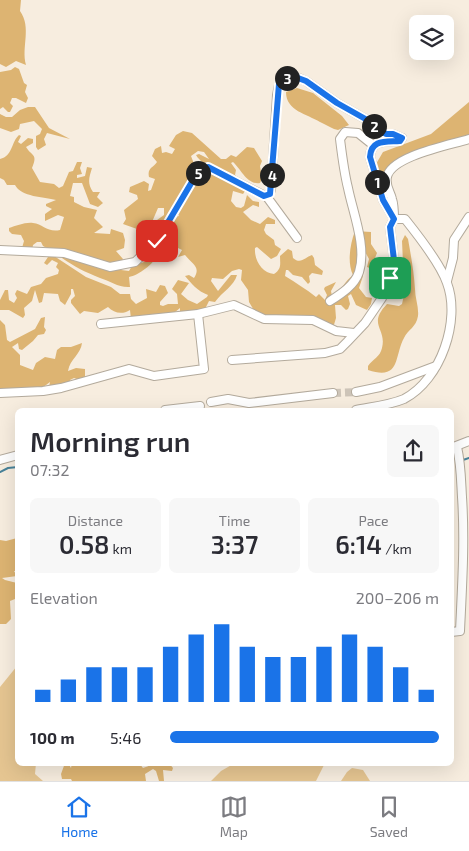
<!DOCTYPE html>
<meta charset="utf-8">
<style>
:root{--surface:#fff;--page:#f7f7f7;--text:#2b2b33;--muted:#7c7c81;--line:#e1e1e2;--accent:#1a73e8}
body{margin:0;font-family:"Exo 2",sans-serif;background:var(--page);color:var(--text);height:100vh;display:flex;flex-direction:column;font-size:19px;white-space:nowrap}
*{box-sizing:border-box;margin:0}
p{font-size:16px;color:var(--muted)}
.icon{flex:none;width:28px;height:28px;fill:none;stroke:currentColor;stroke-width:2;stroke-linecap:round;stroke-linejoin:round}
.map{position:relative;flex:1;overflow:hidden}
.details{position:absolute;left:15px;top:408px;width:439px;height:358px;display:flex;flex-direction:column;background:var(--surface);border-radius:8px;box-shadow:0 5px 20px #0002}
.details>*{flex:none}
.controls{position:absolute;left:409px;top:15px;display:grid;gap:10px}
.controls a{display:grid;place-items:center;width:45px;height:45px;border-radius:8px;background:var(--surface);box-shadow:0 5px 20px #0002;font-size:25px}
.pin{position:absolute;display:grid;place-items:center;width:42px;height:42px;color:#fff;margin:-21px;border-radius:10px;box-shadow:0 2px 8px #0006}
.km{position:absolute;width:25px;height:25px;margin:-12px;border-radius:50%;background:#222;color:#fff;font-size:14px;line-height:25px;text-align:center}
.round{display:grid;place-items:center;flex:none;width:52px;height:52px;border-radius:8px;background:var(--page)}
.summary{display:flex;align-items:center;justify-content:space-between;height:85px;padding:0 15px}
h1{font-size:28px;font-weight:600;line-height:38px}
.stats{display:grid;grid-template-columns:repeat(3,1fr);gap:8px;height:85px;padding:5px 15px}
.stats div{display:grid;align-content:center;border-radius:8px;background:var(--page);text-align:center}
.stats b{font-size:25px;font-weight:600}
.stats small{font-size:14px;font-weight:400}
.stats p{font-size:14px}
.chart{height:140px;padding:10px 15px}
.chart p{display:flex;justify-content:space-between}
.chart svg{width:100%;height:90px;margin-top:5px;stroke:var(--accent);stroke-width:6}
ul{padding:0 15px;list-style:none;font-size:16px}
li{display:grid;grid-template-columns:80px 60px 1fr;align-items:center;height:38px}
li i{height:12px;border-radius:6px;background:var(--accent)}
.tabs{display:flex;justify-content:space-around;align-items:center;height:70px;border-top:1px solid var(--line);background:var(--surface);font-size:14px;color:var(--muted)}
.tabs a{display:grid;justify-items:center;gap:2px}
.tabs .selected{color:var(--accent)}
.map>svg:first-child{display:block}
.green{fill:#e5c591}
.forest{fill:#ddb472}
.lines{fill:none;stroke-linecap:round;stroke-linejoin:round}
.stream{stroke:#488299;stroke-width:2}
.minor-tunnel{stroke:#cdc4b8;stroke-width:8;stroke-dasharray:8 4;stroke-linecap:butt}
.minor-casing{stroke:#b3aa9c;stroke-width:10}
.minor{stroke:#fff;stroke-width:8}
.route-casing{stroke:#fff;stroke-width:10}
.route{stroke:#1a73e8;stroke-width:6}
</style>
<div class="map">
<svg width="469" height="781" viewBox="0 0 469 781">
<rect width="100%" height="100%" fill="#f7eddf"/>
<!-- green -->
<g class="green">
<path d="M17 666 18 762 36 763 35 774 43 781H0V687Z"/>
<path d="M235 763V762L325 763 316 781H211L221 771Z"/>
<path d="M352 768 363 770 370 781H341L347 772Z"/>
</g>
<!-- forest -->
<g class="forest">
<path d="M0 0H21L20 11C32 28 21 47 26 65L16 61 6 67 0 64Z"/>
<path d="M15 67 19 69 24 83 27 85 25 92 28 98 26 103 16 98H12L10 103 13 106 10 112H8L3 107 0 109V72L11 70Z"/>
<path d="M297 88 313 93 342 116 349 125 338 130 334 129C329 127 325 124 320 122 307 114 286 111 286 92Z"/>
<path d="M469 102V136L381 173 377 172 376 164 383 152 431 134Z"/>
<path d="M28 107H35L49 128 70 139 47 133 44 139 46 145 38 150 36 147V136L40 134 42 129 34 121 20 124 19 129 11 132 0 128V114L6 117H12L20 110Z"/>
<path d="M183 131 192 133 221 159H226L231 155 236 157 247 147 254 148 262 161 260 166 262 178 260 183C247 185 241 169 233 162L231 163 236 170 235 175 242 181C231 176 202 167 196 155L199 154 209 159 204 152 198 151 191 156 196 169 193 176C214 164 227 182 245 191L243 194 233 191 231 201 236 207 241 208 244 206 247 195 253 201 259 202V207L253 205 243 212 251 220 260 224 268 217 275 220V224H266L264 230 266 234 274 240 275 245 281 249 277 256 271 259 257 247 255 248C254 260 262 273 274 274 282 269 280 264 280 256L288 249 292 251 293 258C301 265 305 257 312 255L314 258 315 265 323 271 322 275 312 273 309 276 310 282 308 284 302 277 293 275 288 270H286L285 276C296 283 306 289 316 297L319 294 325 300 327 295 324 289 325 287 336 282 331 291 332 296C341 291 345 281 353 275 347 263 350 244 355 231L371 232V244L377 253 375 258 379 262 372 269 367 267 369 259 364 250 365 243 363 238V276L359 288 366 297 372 298 371 304 367 310 356 305 351 294 348 296 350 304 348 309 346 310 341 305H335L336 318 333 328 316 323 290 324 271 320 255 312 249 302 248 290 241 280 242 270 239 269 232 271 223 279 212 278 211 281 218 291 231 275H237C234 286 222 292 215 302L209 301 205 309 200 312 196 310 194 313 180 315V308L164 321 135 324 131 319 130 310C122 315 114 313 108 307L98 313 84 311 80 314 71 303V300L75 296 73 289H71V294L65 305 60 301 58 294 44 293 42 302 39 303 35 290 32 301 24 308 25 315 23 318 9 310H0V300L5 290H8L9 300 14 303 17 298 15 294 17 290 27 294 31 287 41 284 46 278 58 274 59 270 56 267 58 263 52 260 47 265 44 263 48 257 54 256 86 277 111 287 120 294H130L131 299 136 304 147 298 146 289 156 292 160 285 165 286 168 293 160 302V305L163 306 168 304H178L177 294 172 289 178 280 189 283 181 294 188 300 197 304 207 297 208 295C197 291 192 284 185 276L189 275 194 278C201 267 193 265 185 255L178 257 182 250 162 240 169 227 173 225 174 217 179 216 177 212C163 221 162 226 155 240L146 246 141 254 138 255 136 251 137 238 140 236H150L157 220 164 215V208H158L152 222 145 231 142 230 144 222 137 229 123 224 126 219 124 210 138 199 137 195 129 192 130 187 144 181 149 184 148 191 151 190 155 179 149 177C147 168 153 168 157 162L152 156 155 149 161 146 162 153 166 152 172 154 175 149 169 146 176 135Z"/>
<path d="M19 135 21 136 18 142 21 144 28 138 33 139V143L26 147C32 157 38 153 32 168L40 182 54 184 59 188 63 186 69 172 73 171 77 162H82L80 168 82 174 77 175V178L85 176 87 167 92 168C89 178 87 183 93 192H100L97 197 103 203 98 207 90 204 82 183H73L70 196 74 197V202L84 207 97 210 94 218 103 227 94 233 110 234 111 229 123 233 125 240 124 248 116 251 123 259 122 261 105 268 129 271 132 266 147 261 154 249H160C158 261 140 275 129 277L130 287C119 288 110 281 100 278 85 272 75 267 62 258L61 248 53 251 43 246 41 242H37L33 245 32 251 22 248 24 241 21 235 12 234 9 231V228C16 226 25 222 33 223 43 224 48 233 60 230L64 217 58 215 45 221V214L52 209 46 206V204L56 200C44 197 21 197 15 185H7L4 180 0 178V159C13 156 11 142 19 135Z"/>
<path d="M405 235 408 239C411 256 414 272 415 289 415 298 419 307 418 316 416 328 408 329 404 338 394 356 401 381 368 370V366C373 359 380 357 382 348 387 328 367 325 387 304L399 306 402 304 404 295 400 287 403 263 402 241Z"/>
<path d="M45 317 44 327 46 330 44 334 38 335 33 341 22 350 19 349 18 343 12 347 20 355V365L33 370 36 363 45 357 55 359 57 350 61 347H71L82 343C81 354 70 359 68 371L76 368 85 369V382L74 378 70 380 71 384 49 387 50 382 42 388 0 396V320L5 325 7 340 10 342 35 329 41 318Z"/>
<path d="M17 538 16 557 17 559V571H14L17 576 2 578 5 580 17 583V602L15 599 10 601 11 619 6 624H0V540L6 541Z"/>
<path d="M72 763H139L143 768C153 765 165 756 173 768L172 771 163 770 164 781H159L156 771 153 769 145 774 146 781H72L71 779H62L61 774 65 763H68L71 768Z"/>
</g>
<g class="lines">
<!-- stream -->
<g class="stream">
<path d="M463 460 469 458"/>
<path d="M0 472 8 468 18 467"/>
</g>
<!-- minor-tunnel -->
<path class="minor-tunnel" d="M333 393 356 392"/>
<!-- minor casing -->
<g class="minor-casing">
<g id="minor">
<path d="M267 197 297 238"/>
<path d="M393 217 383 200 370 157C371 139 386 142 400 141L402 138"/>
<path d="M394 219C394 213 394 205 392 199 390 191 385 186 387 177 391 156 450 145 469 139"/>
<path d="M0 250 64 253 110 267 135 262 157 241 196 175 203 168 207 167 267 197 271 190 277 95 279 85 287 78H299L306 81 337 103 369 121 378 129 386 134H393L402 138"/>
<path d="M447 281 453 258 454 240 469 217"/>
<path d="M330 301C341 294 355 285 359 272 367 247 353 213 348 188 344 172 342 155 340 139L345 132 358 133 373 145"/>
<path d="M101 324 198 314 234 305 264 319 313 320 336 331 354 333"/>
<path d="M232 360 325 353 340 349 347 342 365 323 382 298 394 260 390 227 394 219"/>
<path d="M356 392 380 387 436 366"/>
<path d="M0 393 43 391 61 388 129 369 154 376 204 369 198 314"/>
<path d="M211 402 228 399 249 403 333 393"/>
<path d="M165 410 200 406"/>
<path d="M356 410C371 407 390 405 404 399 441 380 461 320 447 283 441 265 417 234 405 219H394"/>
<path d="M451 448 469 441"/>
<path d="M0 460 18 455"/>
<path d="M451 632 460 631C462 587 465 542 462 497 461 480 461 464 457 447"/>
</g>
</g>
<!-- minor -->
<use href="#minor" class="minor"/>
</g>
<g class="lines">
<!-- route casing -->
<g class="route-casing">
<path id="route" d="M157 241 196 175 208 167 264 196 270 194 279 84 287 78H298L306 81 337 103 369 121 378 129 386 134H393L402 138 400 141C386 142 371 139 370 157L383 200 394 219 390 227 394 260 390 278"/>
</g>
<!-- route -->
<use href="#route" class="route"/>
</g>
</svg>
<div class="controls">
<a><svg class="icon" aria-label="layers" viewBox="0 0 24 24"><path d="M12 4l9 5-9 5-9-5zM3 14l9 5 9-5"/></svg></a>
</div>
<div class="pin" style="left:390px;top:278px;background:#1e9e55"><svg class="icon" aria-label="arrive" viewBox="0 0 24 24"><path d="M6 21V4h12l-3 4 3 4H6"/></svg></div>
<div class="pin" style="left:157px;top:241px;background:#d93025"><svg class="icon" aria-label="check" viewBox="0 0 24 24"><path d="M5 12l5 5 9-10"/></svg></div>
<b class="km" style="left:377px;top:182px">1</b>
<b class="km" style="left:374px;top:126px">2</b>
<b class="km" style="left:287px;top:78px">3</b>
<b class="km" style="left:272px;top:175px">4</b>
<b class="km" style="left:198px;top:173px">5</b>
<section class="details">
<div class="summary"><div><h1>Morning run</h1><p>07:32</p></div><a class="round"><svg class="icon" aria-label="share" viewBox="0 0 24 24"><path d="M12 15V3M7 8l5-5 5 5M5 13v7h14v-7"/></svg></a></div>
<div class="stats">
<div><p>Distance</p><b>0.58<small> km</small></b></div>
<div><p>Time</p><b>3:37</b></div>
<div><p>Pace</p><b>6:14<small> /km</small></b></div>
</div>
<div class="chart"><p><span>Elevation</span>200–206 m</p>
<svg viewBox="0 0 160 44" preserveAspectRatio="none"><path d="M5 44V38M15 44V33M25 44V27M35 44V27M45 44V27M55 44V17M65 44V11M75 44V6M85 44V17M95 44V22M105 44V22M115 44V17M125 44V11M135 44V17M145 44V27M155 44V38"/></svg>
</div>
<ul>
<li><b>100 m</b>5:46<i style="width:100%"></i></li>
</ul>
</section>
</div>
<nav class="tabs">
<a class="selected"><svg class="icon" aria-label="home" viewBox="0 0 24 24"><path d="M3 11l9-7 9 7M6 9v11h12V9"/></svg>Home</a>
<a><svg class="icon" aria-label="map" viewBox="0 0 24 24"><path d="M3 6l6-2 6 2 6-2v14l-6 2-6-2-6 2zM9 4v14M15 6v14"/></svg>Map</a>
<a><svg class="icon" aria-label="saved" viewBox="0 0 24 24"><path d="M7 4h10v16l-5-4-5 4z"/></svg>Saved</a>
</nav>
